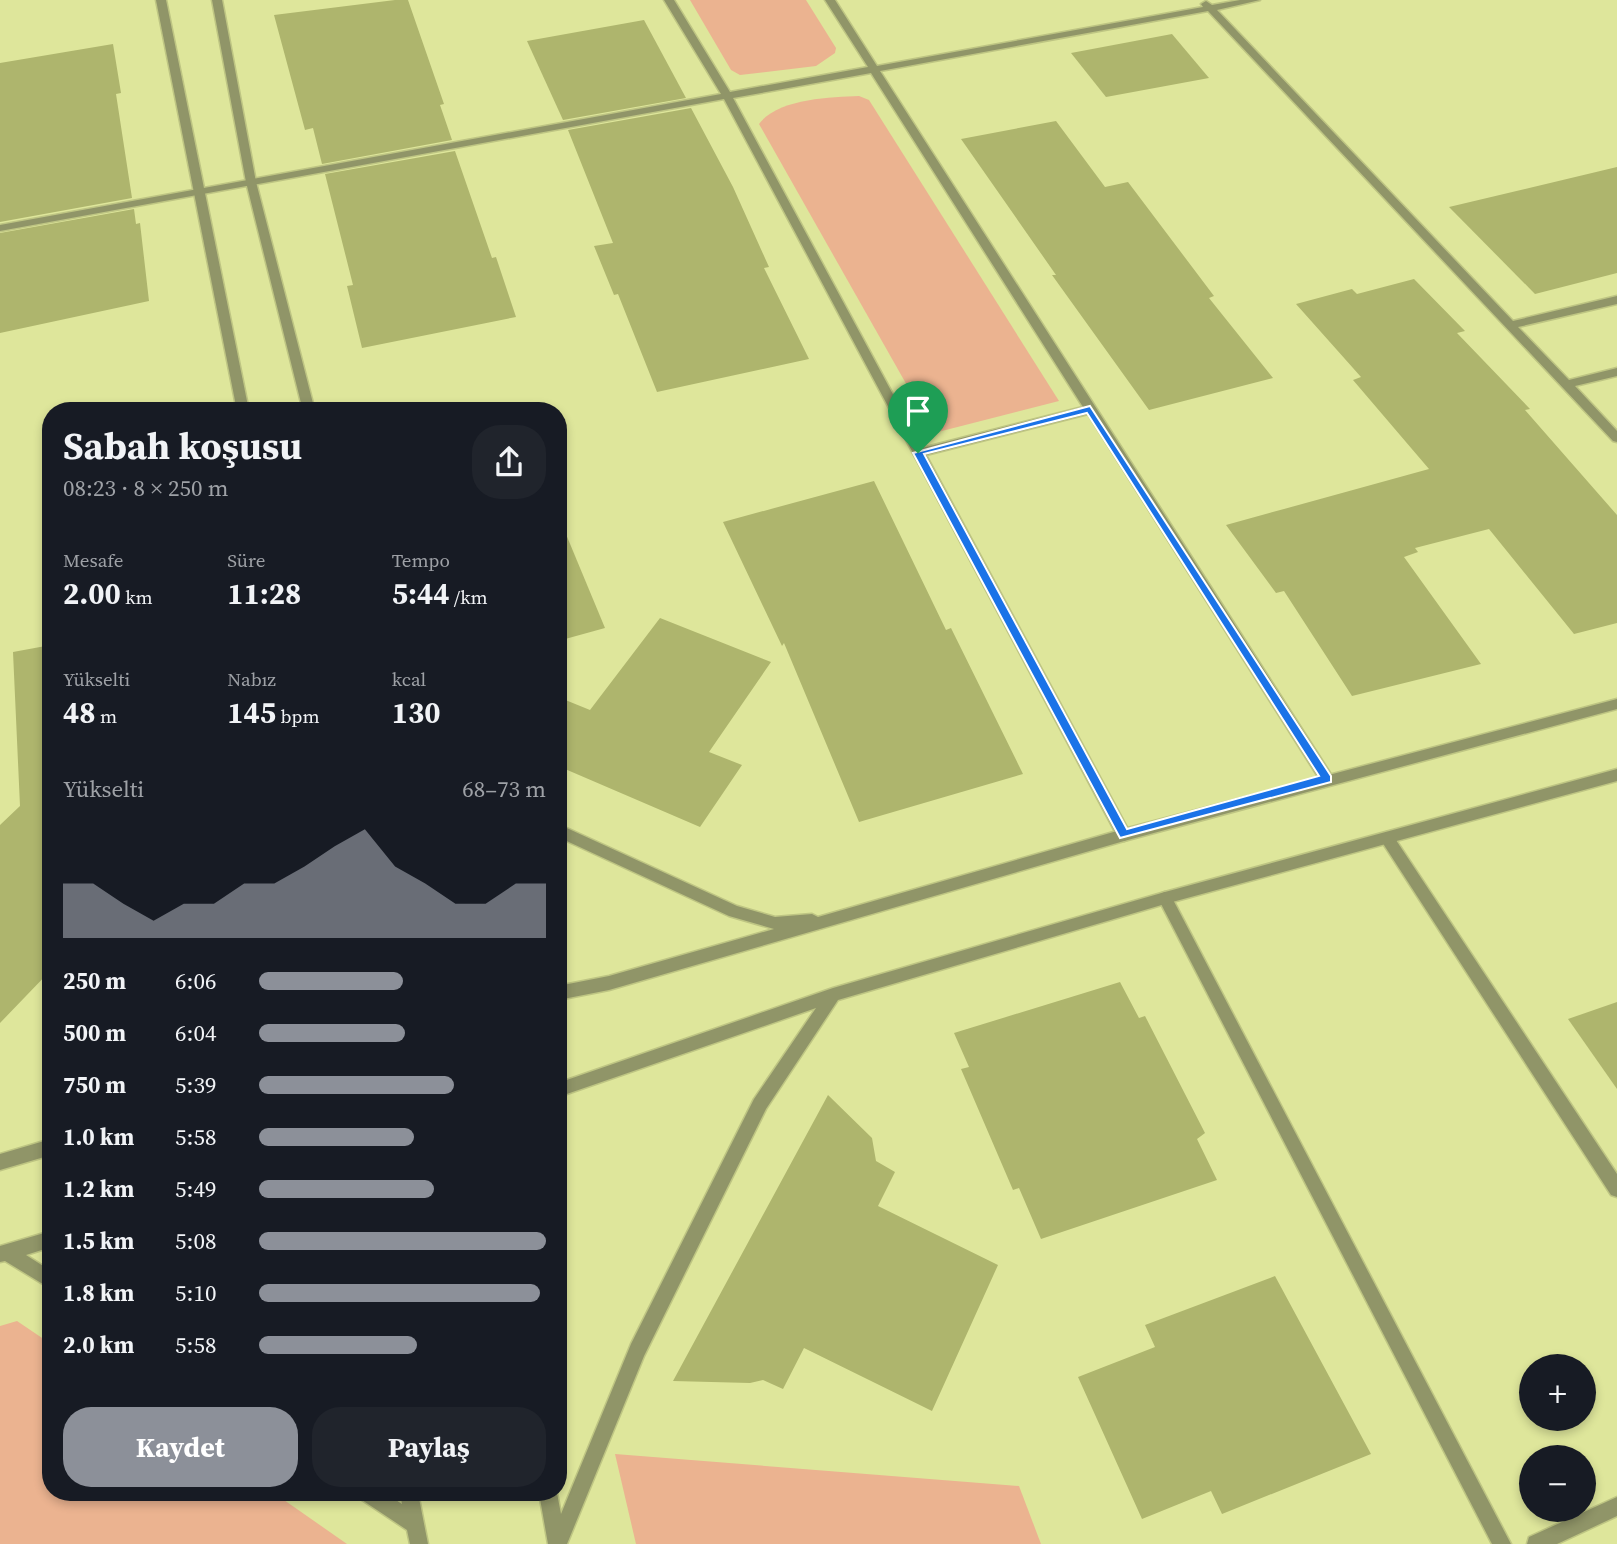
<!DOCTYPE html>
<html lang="tr">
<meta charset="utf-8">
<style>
:root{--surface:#171b24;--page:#20242c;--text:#f1f3f6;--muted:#9ea1a6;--accent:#8c9099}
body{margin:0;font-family:"Source Serif 4",serif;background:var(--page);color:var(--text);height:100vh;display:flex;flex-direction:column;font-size:26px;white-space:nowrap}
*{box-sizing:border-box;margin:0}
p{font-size:23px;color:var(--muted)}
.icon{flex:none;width:38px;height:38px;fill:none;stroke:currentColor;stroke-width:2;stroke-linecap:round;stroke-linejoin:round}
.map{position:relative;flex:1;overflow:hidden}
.side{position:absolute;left:42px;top:402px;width:525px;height:1099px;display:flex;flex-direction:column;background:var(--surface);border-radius:28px;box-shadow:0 4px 10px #0003}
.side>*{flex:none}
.tools{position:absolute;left:1519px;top:1354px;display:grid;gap:14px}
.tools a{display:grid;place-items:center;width:77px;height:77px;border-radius:50%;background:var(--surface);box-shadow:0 4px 10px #0003;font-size:35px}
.pin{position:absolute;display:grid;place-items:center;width:60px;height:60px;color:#fff;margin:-72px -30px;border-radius:50% 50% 50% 0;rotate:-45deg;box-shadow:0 0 7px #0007}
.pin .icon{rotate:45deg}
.round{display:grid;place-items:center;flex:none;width:74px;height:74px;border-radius:28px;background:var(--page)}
.overview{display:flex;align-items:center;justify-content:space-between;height:119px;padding:0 21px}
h1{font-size:38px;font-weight:700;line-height:52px}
.figures{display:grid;grid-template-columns:repeat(3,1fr);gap:10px;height:119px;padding:7px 21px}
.figures div{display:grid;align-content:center}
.figures b{font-size:30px;font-weight:700}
.figures small{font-size:19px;font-weight:400}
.figures p{font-size:19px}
.chart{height:196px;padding:14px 21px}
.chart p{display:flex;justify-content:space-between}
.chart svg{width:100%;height:126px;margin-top:7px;fill:var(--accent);opacity:.7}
.primary-button{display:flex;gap:14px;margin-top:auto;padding:14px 21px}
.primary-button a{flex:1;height:80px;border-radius:28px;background:var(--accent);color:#fff;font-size:28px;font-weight:700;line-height:80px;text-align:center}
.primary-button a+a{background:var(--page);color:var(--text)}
ul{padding:0 21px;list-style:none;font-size:23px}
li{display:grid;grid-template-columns:112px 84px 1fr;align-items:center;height:52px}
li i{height:18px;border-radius:9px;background:var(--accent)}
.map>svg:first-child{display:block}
.green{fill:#ebb390}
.building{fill:#aeb56d}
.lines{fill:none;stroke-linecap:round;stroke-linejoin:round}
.minor-casing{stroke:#bec583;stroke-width:3}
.tertiary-casing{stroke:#bec583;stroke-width:3}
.minor{fill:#909568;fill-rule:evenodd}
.tertiary{fill:#909568;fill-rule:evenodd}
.route{fill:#1a73e8;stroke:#fff;stroke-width:2;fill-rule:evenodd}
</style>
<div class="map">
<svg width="1617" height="1544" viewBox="0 0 1617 1544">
<rect width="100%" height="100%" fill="#dee69b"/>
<!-- green -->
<g class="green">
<path d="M690 0H806L836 48 835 53 816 66 740 75 731 70Z"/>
<path d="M859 96 869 100 1059 401 934 433 759 124C777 99 830 97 859 96Z"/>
<path d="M17 1321 51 1344V1493H274L347 1544H0V1326Z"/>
<path d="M615 1454 1019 1486 1041 1544H636Z"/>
</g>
<!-- building -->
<g class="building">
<path d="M395 0H408L444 104 440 105 452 140 322 164 313 128 305 130 274 15Z"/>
<path d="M644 20 686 98 563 120 527 41Z"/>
<path d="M1172 34 1209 78 1106 97 1071 53Z"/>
<path d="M113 44 121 93 116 94 132 198 0 222V63Z"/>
<path d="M691 108 733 187 769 267 764 268 809 359 657 392 618 294 614 295 594 246 613 243 568 130Z"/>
<path d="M1056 121 1105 187 1128 182 1214 296 1209 298 1273 378 1149 410 1052 275H1056L961 139Z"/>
<path d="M455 151 492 258 496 257 516 317 362 348 347 286 353 285 325 174Z"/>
<path d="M1617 167V273L1535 294 1449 207Z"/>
<path d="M134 209 136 224 140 223 149 301 0 333V233Z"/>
<path d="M1414 279 1465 331 1457 333 1530 409 1525 410 1617 515V623L1574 634 1489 529 1415 548 1418 552 1404 557 1481 664 1352 696 1284 591 1276 593 1226 525 1429 469 1353 380 1361 377 1296 304 1352 289 1357 294Z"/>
<path d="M874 481 946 630 951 628 1023 774 859 822 784 643 782 646 723 522Z"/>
<path d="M558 515 605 628 558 641Z"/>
<path d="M660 618 771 662 709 752 742 765 700 827 558 766V697L590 710Z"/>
<path d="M51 645V970L0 1023V825L20 806 13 652Z"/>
<path d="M1120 982 1139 1018 1145 1016 1205 1133 1197 1139 1217 1180 1041 1239 1019 1188 1013 1190 961 1069 969 1067 954 1033Z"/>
<path d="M1617 1002V1089L1568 1019Z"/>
<path d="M828 1095 872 1138 876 1161 895 1172 878 1206 998 1265 932 1411 804 1348 783 1389 763 1380 750 1383 673 1381Z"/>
<path d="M1275 1276 1371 1454 1222 1514 1211 1491 1142 1519 1078 1377 1155 1347 1145 1325Z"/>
</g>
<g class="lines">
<!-- minor casing -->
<g class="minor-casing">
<g id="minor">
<path d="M664 0H674L730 92 868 67 825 0H835L877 66 1203 7 1201 4 1206 1 1212 5 1240 0H1260L1217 10 1513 321 1617 296V304L1518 327 1569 380 1617 368V376L1575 386 1617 431V442L1613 441 1208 11 880 71 1334 779 1332 783H1322L1088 414 926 455 1129 831 1131 835 1129 839 1124 841 1119 839 724 99 0 231V225L721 94ZM871 73 1083 407 922 448 733 98Z"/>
<path d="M1387 832 1392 834 1617 1174V1197L1611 1195 1382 842 1380 838 1382 834Z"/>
<path d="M1165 892 1170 894 1511 1544H1492L1160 902 1158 898 1160 894Z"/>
<path d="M1617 1497V1516L1557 1544H1527L1529 1537Z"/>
</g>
</g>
<!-- tertiary casing -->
<g class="tertiary-casing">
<g id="tertiary">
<path d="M156 0H166L249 411H237Z"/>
<path d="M212 0H222L256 182 315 411H303L246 182Z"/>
<path d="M1617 699V709L1124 841 609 990 558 1000V986L609 976 774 929 729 916 558 837V824L737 906 775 917 812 914 818 917 1124 829Z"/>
<path d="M1617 769V781L1165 904 838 1000 766 1109 644 1356 567 1544H548L539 1493H557L561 1514 631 1344 754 1099 816 1008 558 1097V1083L833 988 1165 892Z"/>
<path d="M51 1139V1155L0 1170V1154Z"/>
<path d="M51 1231V1247L26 1255 51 1271V1289L5 1261 0 1262V1246Z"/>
<path d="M360 1493H385L402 1504 400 1493H418L428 1544H410L407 1530 362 1500Z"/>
</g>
</g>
<!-- minor -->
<use href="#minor" class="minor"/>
<!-- tertiary -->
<use href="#tertiary" class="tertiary"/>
</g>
<!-- route -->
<path class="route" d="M1090 406 1331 776V782L1120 838 913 453ZM1087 413 1319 776 1127 829 924 454Z"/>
</svg>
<div class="tools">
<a>+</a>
<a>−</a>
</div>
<div class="pin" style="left:918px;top:453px;background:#1e9e55"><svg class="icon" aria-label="arrive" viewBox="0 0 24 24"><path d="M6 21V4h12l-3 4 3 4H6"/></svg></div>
<section class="side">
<div class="overview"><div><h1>Sabah koşusu</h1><p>08:23 · 8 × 250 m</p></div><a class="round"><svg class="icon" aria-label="share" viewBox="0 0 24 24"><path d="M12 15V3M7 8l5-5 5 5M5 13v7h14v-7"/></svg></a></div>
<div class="figures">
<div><p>Mesafe</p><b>2.00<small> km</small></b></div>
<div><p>Süre</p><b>11:28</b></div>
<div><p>Tempo</p><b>5:44<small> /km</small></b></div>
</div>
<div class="figures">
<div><p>Yükselti</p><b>48<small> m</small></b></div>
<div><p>Nabız</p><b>145<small> bpm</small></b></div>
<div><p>kcal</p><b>130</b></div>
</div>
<div class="chart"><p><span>Yükselti</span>68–73 m</p>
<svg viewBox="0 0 160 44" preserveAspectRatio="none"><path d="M0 44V25L10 25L20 32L30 38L40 32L50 32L60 25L70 25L80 19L90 12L100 6L110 19L120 25L130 32L140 32L150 25L160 25V44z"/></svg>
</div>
<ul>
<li><b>250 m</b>6:06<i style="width:50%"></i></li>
<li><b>500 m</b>6:04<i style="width:51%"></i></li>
<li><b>750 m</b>5:39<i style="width:68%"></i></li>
<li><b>1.0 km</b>5:58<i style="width:54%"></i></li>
<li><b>1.2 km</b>5:49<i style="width:61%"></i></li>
<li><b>1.5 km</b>5:08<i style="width:100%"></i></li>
<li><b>1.8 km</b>5:10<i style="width:98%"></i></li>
<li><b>2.0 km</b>5:58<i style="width:55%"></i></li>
</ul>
<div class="primary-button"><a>Kaydet</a><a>Paylaş</a></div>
</section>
</div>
